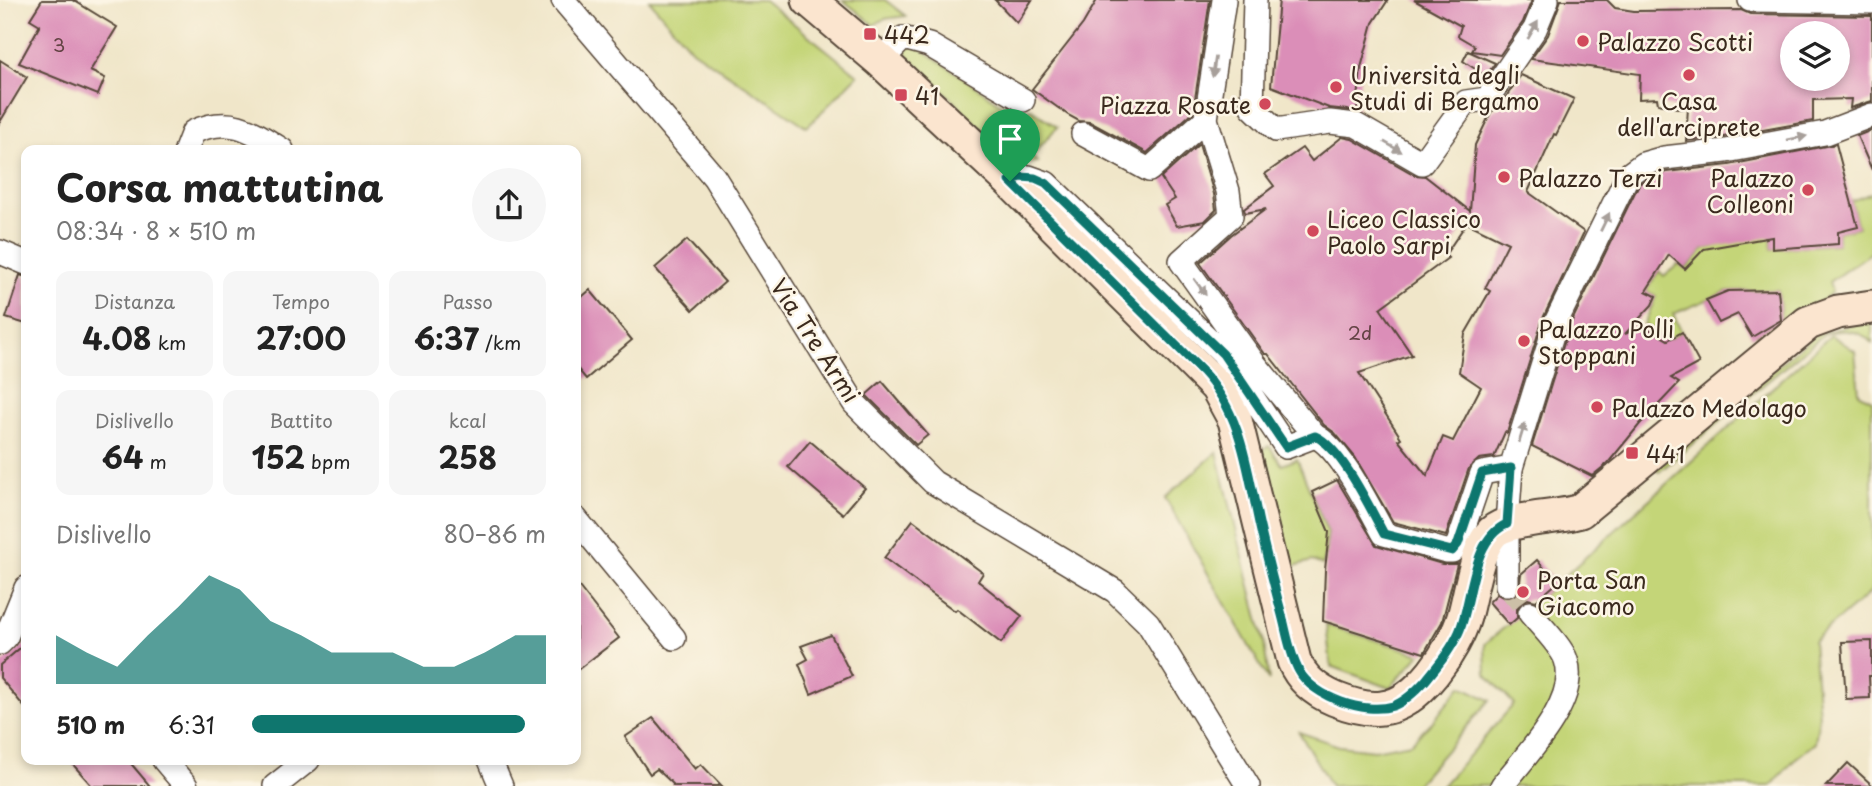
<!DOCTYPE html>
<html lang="it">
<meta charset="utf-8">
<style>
:root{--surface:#fff;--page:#f6f6f6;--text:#222;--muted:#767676;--accent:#0f766e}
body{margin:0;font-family:"Playpen Sans",sans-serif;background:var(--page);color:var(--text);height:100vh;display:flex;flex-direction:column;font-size:26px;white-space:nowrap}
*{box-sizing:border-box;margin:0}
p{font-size:23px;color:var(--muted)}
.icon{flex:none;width:38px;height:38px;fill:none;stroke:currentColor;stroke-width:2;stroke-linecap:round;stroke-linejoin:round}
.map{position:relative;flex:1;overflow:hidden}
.details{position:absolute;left:21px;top:145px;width:560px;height:620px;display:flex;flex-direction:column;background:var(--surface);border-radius:14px;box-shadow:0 4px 10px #0003}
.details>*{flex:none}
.buttons{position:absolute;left:1780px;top:21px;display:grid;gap:14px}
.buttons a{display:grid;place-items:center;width:70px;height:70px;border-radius:50%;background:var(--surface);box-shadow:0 4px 10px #0003;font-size:35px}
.pin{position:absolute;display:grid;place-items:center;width:60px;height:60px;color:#fff;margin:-72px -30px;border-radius:50% 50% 50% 0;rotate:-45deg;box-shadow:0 0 7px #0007}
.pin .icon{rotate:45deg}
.round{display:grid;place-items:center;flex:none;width:74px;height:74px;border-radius:37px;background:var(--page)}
.head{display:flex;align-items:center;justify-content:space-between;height:119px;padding:0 35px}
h1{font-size:38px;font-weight:700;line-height:52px}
.stats{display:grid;grid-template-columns:repeat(3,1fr);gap:10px;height:119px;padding:7px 35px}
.stats div{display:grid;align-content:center;border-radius:14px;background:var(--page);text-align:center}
.stats b{font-size:30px;font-weight:700}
.stats small{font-size:19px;font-weight:400}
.stats p{font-size:19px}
.chart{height:196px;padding:14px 35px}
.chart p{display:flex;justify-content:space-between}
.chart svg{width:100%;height:126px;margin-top:7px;fill:var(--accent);opacity:.7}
ul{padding:0 35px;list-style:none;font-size:23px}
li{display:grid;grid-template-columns:112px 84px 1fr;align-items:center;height:52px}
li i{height:18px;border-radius:9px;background:var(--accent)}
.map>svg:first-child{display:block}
.green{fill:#c4d578;stroke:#80804b;stroke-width:2}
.building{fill:#db8eb8;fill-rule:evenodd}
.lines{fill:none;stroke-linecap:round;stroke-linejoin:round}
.street-tunnel{stroke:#ccc0a7;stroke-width:23;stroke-dasharray:23 11;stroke-linecap:butt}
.street-casing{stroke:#564638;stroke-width:26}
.secondary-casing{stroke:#564638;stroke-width:37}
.street{stroke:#fff;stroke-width:23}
.secondary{stroke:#fbe5cf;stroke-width:33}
.oneway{fill:#a79f9a}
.route-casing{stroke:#fff;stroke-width:14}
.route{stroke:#0f766e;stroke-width:9}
.poi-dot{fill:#d1495b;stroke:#fcf5e5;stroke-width:2.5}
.labels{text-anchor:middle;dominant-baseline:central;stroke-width:5;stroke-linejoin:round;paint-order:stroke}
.number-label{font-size:19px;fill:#634344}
.poi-label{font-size:23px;fill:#3b2a1e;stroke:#fcf5e5;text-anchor:start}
.street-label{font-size:23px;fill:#3b2a1e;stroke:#fcf5e5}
</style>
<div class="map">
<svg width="1872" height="786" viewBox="0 0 1872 786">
<rect width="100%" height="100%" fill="#fcf5e5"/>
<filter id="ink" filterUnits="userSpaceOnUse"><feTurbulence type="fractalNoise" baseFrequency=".0143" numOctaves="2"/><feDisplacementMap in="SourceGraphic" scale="14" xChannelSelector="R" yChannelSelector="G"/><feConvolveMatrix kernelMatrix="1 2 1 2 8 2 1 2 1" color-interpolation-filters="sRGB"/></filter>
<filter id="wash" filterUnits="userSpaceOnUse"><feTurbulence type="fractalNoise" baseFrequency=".00686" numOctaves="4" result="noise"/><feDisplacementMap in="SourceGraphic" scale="28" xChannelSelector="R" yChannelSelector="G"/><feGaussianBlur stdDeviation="1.57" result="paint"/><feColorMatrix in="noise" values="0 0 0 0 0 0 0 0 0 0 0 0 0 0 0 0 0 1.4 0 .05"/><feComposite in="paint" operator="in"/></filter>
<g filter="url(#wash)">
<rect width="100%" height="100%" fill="#f0e6c9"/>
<!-- green -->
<g class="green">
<path d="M649 0H764L858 75 807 127 692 50Z"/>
<path d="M843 0H885L906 16 884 19 874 25Z"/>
<path d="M910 41 1017 115 1031 109 1057 127 1032 156 1037 162 1017 164 899 47Z"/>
<path d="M1872 193V252L1829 282 1832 292 1819 304 1762 342 1756 334 1781 321 1778 290 1728 291 1673 314 1682 332 1654 348 1662 336 1644 325 1656 296 1646 291 1659 271 1664 276 1679 264 1686 269 1704 249 1771 233 1772 249 1838 244V232L1858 227 1851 201Z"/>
<path d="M1872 320V343C1860 329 1841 329 1824 334L1659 472 1655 468 1816 334Z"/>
<path d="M1831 335 1855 351 1859 393 1872 400V591L1813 641 1819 716 1815 743 1796 758 1771 786H1442L1514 704 1486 674 1485 644 1557 583Z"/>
<path d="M1269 446 1282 465 1297 459 1328 533 1323 565 1312 561 1290 567 1261 450Z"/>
<path d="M1217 452 1264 643 1269 681 1165 498Z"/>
<path d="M1326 625 1420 654 1390 688 1331 666Z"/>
<path d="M1461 686 1490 700 1415 786H1331L1299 732 1339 746 1374 750 1411 743 1433 721Z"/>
</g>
<g id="blocks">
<!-- building -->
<g class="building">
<path d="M42 0H73L117 27 90 71 105 78 98 95 19 63 40 25 30 19Z"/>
<path d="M995 0H1032L1017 23Z"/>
<path d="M1097 0H1210L1193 112 1147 153 1090 122 1079 121 1068 115 1032 89 1083 24Z"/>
<path d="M1279 0H1388L1373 23 1361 68 1357 111 1329 108 1271 86Z"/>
<path d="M1414 0H1532L1523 22 1500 55 1472 51 1475 46 1458 36 1461 26Z"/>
<path d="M1561 0H1607L1615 8 1634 11 1741 10 1750 14 1872 16V101L1850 108 1851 99 1813 100V121L1724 137 1686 141 1688 107 1682 109 1658 104 1657 98 1639 99 1640 74 1531 59 1548 35ZM1792 33H1838V79H1792Z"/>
<path d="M1468 51 1495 63 1486 76 1463 61Z"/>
<path d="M0 60 27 77 0 122Z"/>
<path d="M1521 75 1574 99 1556 135 1554 134 1528 192 1584 232 1543 318 1507 433 1505 432 1494 457 1479 459 1469 468 1446 536 1393 522 1355 457 1335 433 1324 425 1268 354H1265L1200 263 1231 235 1266 209 1245 213 1244 209 1274 186 1265 174 1302 148 1312 161 1342 137 1352 139 1415 175 1425 176 1470 211 1475 145 1491 112 1499 107ZM1470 218 1469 224 1508 243 1485 288 1490 291 1465 334 1459 372 1481 387 1453 441 1443 437 1427 476 1398 440 1401 438 1359 373 1412 355 1380 308 1448 258 1445 255Z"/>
<path d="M1872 130V170L1857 136Z"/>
<path d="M1199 144 1214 194 1216 210 1205 221 1177 226 1165 205 1175 199 1161 178Z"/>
<path d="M1836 144 1858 227 1838 232V244L1772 249V237L1704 249 1685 269 1669 255 1646 291 1656 296 1652 305 1625 334 1644 326 1668 340 1682 332 1699 363 1671 378 1679 383 1640 424 1608 463 1592 476 1532 446 1569 327 1639 184 1649 177 1667 172 1729 165Z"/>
<path d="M687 240 725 282 693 310 655 268Z"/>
<path d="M20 275 26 277V324L6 318Z"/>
<path d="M590 290 632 340 586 379 576 367V302Z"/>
<path d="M1778 290 1781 320 1752 337 1738 314 1719 323 1706 300 1728 291Z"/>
<path d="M882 381 928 435 916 445 866 395Z"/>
<path d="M810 441 865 488 843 514 788 467Z"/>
<path d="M1337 480 1376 545 1442 564H1457L1442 622 1424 653 1323 621 1325 570 1329 532 1312 492Z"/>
<path d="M913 520 983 573 978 581 1022 616 1001 643 957 609 955 611 884 558Z"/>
<path d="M1537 560 1557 583 1536 601 1528 599 1520 603 1517 609V618L1509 625 1489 602 1497 594 1506 599 1515 597 1519 591 1521 574Z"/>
<path d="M576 583 619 638 576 671Z"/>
<path d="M831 635 852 676 811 694 799 664 808 659 801 646Z"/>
<path d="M1872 641V676H1869L1870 698 1846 699 1842 642Z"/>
<path d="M26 643V709L0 678V665Z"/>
<path d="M653 718 695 769 701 764 722 786H672L674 785 657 769 650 774 625 737Z"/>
<path d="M69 760H128L150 786H92Z"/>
<path d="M1848 763 1872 785V786H1826Z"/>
</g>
</g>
</g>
<g filter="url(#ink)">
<use href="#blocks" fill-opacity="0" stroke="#564638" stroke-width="2"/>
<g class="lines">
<!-- street-tunnel -->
<path class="street-tunnel" d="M1507 585 1530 613"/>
<!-- street casing -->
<g class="street-casing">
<g id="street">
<path d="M563 0 714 177 854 403 933 482 1115 591 1148 623 1248 786"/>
<path d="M1255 0 1252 107 1276 130 1330 122 1356 125 1422 163 1466 102 1487 99 1535 29 1547 0"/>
<path d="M1750 0 1872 2"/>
<path d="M881 61 903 38 929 45 1023 100"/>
<path d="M1083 134 1149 170 1206 119"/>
<path d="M186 150 193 132C230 115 251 130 282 150"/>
<path d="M1010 181 1029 177 1046 183 1223 353 1286 447 1315 436 1254 363 1181 261 1231 216 1228 191 1206 119 1224 0"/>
<path d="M0 252 26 263"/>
<path d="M1315 436C1340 447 1370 509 1384 534L1446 551H1452L1458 544 1482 473 1511 468"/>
<path d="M576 519 674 638"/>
<path d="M1507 585V524L1511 468 1556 322 1628 175 1643 164 1664 158 1726 151 1825 133 1872 115"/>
<path d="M0 643 6 637 26 588"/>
<path d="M164 760 186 786"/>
<path d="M490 760 501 786"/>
<path d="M275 786 308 760"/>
<path d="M1502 786C1525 756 1580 701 1566 660 1562 647 1540 625 1530 613"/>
</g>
</g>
<!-- secondary casing -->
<g class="secondary-casing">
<path id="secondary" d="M809 0 881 61 1010 181 1217 387 1235 420 1294 661C1302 680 1316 691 1335 699 1350 705 1367 710 1382 708 1418 705 1455 648 1464 617 1471 593 1476 549 1493 532 1509 517 1557 519 1580 511L1808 323 1838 312 1872 307"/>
</g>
<!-- street -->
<use href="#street" class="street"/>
<!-- secondary -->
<use href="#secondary" class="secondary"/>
</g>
<!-- one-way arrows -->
<defs><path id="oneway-solid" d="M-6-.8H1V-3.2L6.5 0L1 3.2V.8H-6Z" transform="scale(1.75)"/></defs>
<g class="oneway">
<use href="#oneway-solid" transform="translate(1533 30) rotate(-60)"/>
<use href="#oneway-solid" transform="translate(1214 67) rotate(99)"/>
<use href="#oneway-solid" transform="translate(1797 138) rotate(-11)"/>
<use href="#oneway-solid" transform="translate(1393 147) rotate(30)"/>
<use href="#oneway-solid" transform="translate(1605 222) rotate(-64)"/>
<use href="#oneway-solid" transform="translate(1200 287) rotate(54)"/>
<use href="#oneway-solid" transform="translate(1522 433) rotate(-73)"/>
</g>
</g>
<g class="lines" filter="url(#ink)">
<!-- route casing -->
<g class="route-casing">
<path id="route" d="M1021 177 1035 178 1046 183 1223 354 1286 447 1315 436C1341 447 1370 508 1384 534L1452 551 1458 544 1482 473 1511 468 1507 524C1471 539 1473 600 1459 632 1451 650 1438 665 1426 680 1417 690 1406 701 1393 706 1365 715 1313 697 1299 671 1290 655 1287 634 1282 615 1274 585 1266 554 1259 523 1247 468 1242 414 1202 371L1010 181Z"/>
</g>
<!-- route -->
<use href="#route" class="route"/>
</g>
<!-- markers -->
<g class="poi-dot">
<rect x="863" y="27" width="14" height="14" rx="3.5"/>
<circle cx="1583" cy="41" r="7"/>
<circle cx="1689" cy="75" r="7"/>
<circle cx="1336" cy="87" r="7"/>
<rect x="894" y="88" width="14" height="14" rx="3.5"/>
<circle cx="1265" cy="104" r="7"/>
<circle cx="1504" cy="177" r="7"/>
<circle cx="1808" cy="190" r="7"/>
<circle cx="1313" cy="231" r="7"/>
<circle cx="1524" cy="341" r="7"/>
<circle cx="1597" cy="407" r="7"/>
<rect x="1625" y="446" width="14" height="14" rx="3.5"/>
<circle cx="1523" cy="592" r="7"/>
</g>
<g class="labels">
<!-- number labels -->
<g class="number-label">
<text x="59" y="44">3</text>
<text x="1360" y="332">2d</text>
</g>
<!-- poi labels -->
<g class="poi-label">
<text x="884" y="34">442</text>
<text x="1597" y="41">Palazzo Scotti</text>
<text x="1350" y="74">Università degli<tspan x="1350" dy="26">Studi di Bergamo</tspan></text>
<text x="915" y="95">41</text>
<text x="1689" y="100" text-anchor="middle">Casa<tspan x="1689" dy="26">dell'arciprete</tspan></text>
<text x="1251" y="104" text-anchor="end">Piazza Rosate</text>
<text x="1518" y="177">Palazzo Terzi</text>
<text x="1794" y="177" text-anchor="end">Palazzo<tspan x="1794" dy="26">Colleoni</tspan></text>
<text x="1327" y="218">Liceo Classico<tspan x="1327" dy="26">Paolo Sarpi</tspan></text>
<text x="1538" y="328">Palazzo Polli<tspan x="1538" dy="26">Stoppani</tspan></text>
<text x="1611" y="407">Palazzo Medolago</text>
<text x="1646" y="453">441</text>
<text x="1537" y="579">Porta San<tspan x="1537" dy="26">Giacomo</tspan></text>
</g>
<!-- street labels -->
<g class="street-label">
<text transform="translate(816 340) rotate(57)">Via Tre Armi</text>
</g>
</g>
</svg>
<div class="buttons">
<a><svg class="icon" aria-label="layers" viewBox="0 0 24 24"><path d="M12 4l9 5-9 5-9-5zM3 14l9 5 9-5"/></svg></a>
</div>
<div class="pin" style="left:1010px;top:181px;background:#1e9e55"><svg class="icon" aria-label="arrive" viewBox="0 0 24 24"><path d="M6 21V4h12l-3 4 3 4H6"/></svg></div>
<section class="details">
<div class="head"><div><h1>Corsa mattutina</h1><p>08:34 · 8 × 510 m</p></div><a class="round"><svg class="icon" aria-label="share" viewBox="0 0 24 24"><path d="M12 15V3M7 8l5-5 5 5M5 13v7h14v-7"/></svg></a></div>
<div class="stats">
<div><p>Distanza</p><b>4.08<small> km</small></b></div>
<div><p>Tempo</p><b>27:00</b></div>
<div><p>Passo</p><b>6:37<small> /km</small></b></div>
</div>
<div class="stats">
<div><p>Dislivello</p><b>64<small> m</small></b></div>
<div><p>Battito</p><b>152<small> bpm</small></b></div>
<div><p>kcal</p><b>258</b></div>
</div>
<div class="chart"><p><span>Dislivello</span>80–86 m</p>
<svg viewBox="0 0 160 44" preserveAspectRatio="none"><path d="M0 44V27L10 33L20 38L30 27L40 17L50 6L60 11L70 22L80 27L90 33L100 33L110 33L120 38L130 38L140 33L150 27L160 27V44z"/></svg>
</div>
<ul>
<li><b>510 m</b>6:31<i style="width:93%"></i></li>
</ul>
</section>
</div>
